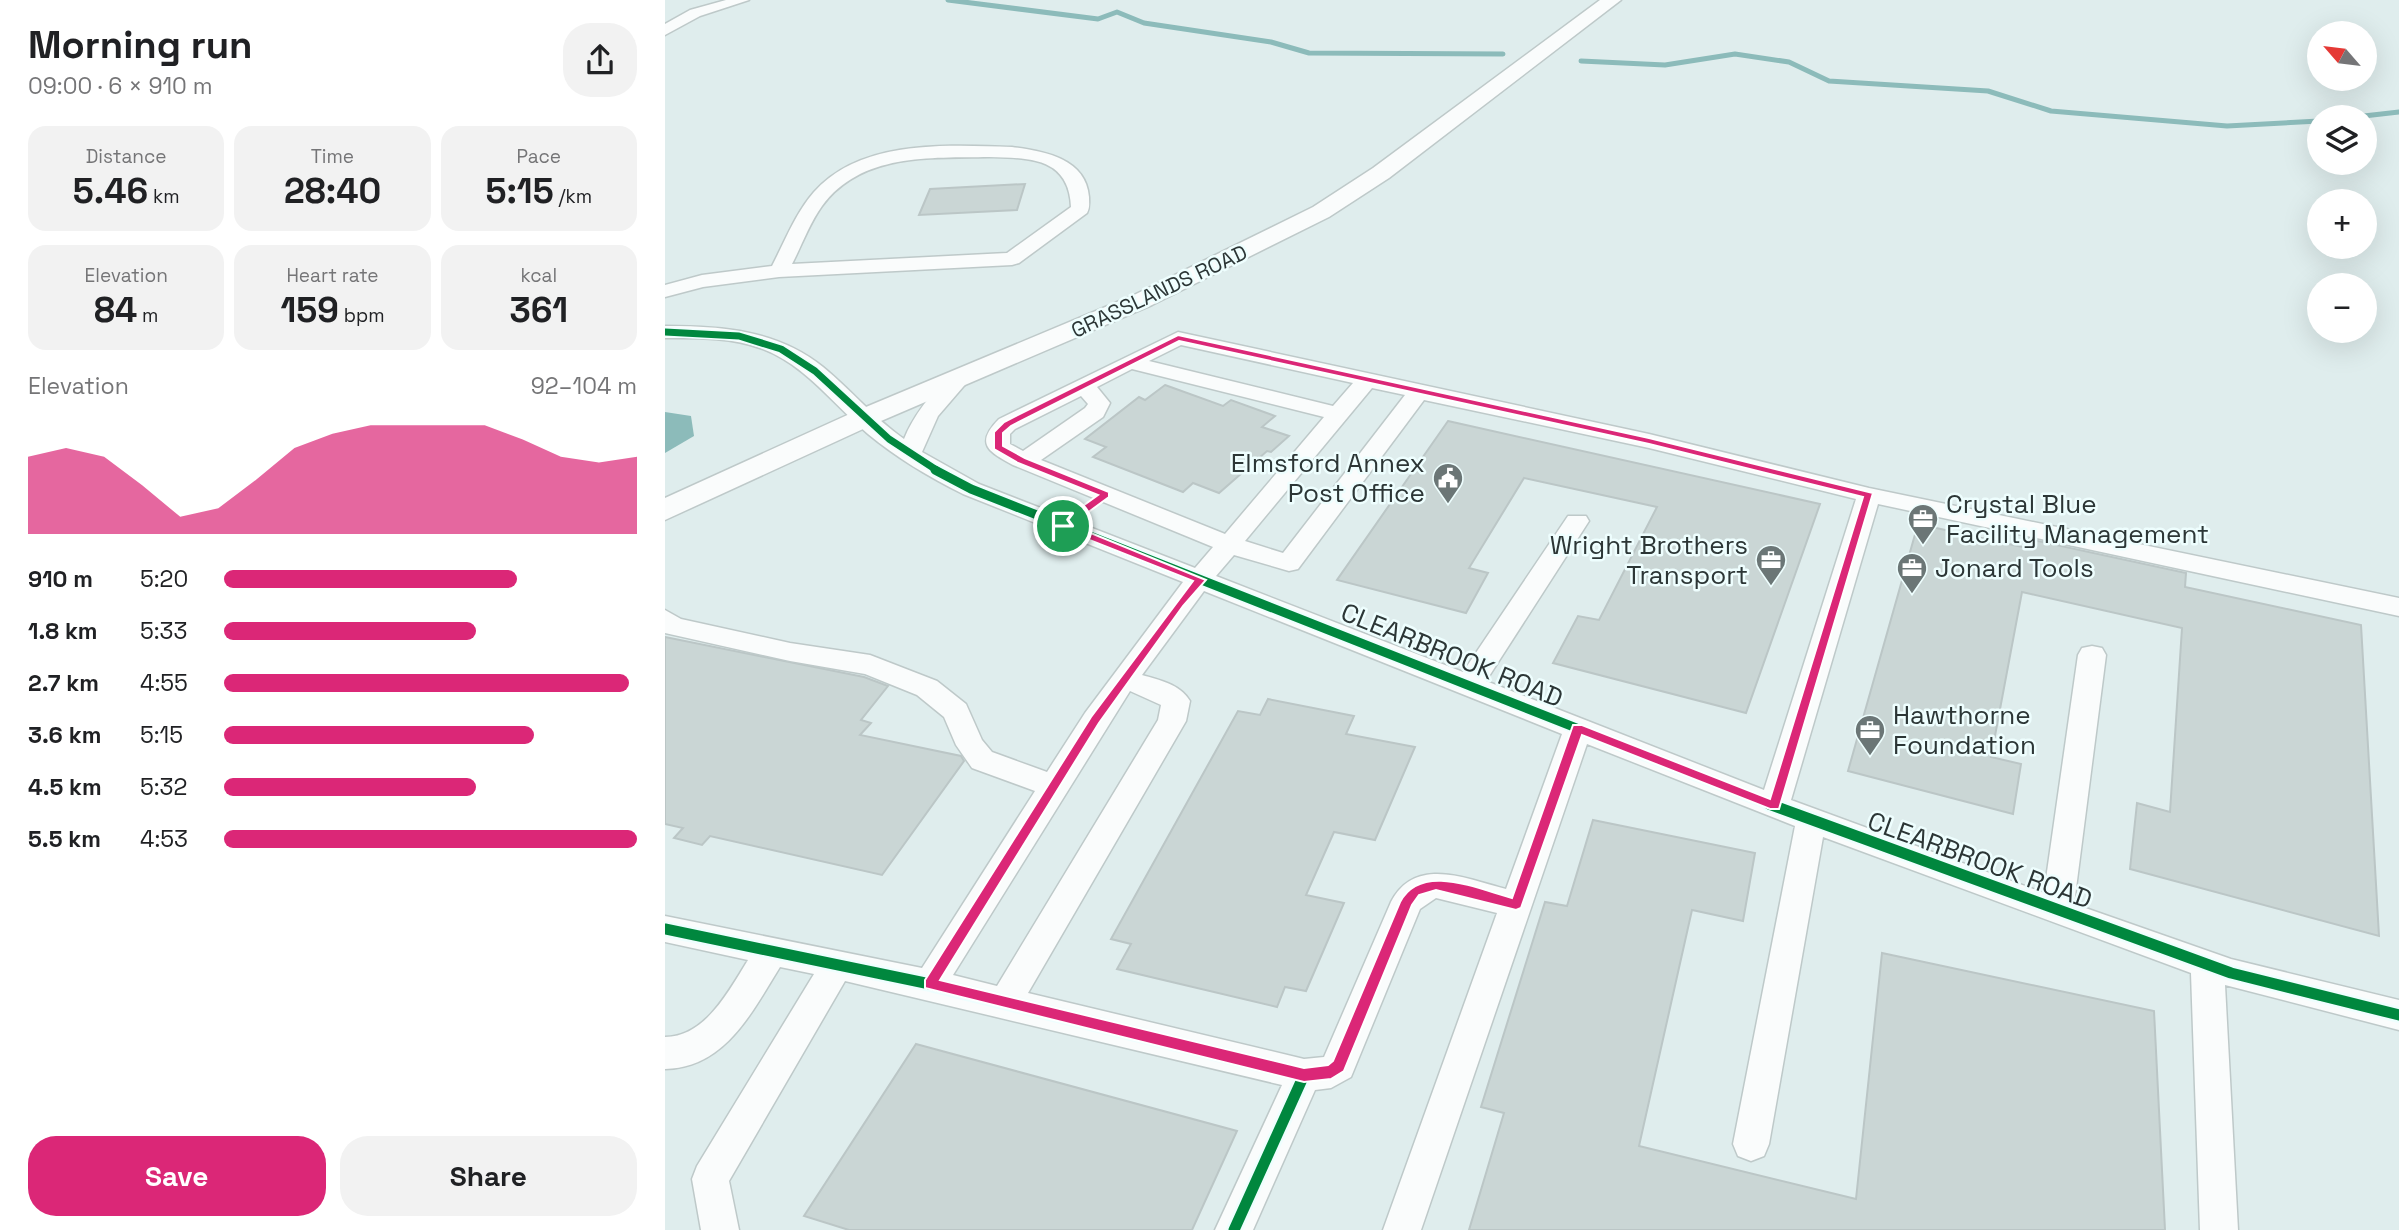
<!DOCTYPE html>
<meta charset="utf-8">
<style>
:root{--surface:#fff;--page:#f2f2f2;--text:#202124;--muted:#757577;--accent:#db2777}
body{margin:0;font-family:"Space Grotesk",sans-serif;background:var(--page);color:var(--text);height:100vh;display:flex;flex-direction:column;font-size:26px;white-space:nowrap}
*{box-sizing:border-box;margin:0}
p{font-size:23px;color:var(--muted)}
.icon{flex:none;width:38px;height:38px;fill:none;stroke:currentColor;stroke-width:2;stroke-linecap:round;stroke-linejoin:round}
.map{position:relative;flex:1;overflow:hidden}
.details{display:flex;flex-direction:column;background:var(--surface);width:665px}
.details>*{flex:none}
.needle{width:46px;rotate:298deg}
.fabs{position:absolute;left:1642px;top:21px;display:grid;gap:14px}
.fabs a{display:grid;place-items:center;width:70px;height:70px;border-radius:50%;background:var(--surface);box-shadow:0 7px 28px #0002;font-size:35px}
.pin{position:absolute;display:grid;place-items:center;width:60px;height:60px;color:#fff;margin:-30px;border:4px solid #fff;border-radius:50%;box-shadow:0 2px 7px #0007}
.round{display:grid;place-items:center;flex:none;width:74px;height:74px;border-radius:28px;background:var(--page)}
.head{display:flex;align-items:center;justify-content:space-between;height:119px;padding:0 28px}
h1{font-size:38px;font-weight:600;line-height:52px}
.figures{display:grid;grid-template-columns:repeat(3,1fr);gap:10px;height:119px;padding:7px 28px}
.figures div{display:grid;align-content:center;border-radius:18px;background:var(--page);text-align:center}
.figures b{font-size:35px;font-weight:600}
.figures small{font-size:19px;font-weight:400}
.figures p{font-size:19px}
.chart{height:196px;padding:14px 28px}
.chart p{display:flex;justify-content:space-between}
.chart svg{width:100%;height:126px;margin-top:7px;fill:var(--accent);opacity:.7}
.action{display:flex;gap:14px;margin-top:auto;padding:14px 28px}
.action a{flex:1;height:80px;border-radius:28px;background:var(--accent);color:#fff;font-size:28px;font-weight:600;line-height:80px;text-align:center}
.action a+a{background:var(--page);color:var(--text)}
ul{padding:0 28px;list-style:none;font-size:23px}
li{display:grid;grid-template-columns:112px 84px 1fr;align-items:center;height:52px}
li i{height:18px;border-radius:9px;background:var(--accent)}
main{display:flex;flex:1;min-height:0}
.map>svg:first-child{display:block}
.water{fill:#8cbbba}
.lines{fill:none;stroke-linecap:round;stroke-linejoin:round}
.stream{stroke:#8cbbba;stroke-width:5}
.building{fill:#cad6d5;stroke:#bbc6c6;stroke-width:2}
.minor-casing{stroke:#bec9c9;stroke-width:3}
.major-casing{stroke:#bec9c9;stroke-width:3}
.minor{fill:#fafcfc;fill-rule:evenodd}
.major{fill:#fafcfc;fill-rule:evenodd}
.cycleway-far2-casing{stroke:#eefefe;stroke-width:10}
.cycleway-far1-casing{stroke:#eefefe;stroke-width:13}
.cycleway-casing{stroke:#eefefe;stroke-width:16}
.cycleway-far2{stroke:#00873e;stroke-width:7}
.cycleway-far1{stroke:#00873e;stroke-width:9}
.cycleway{stroke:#00873e;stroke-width:11}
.route{fill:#db2777;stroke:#fff;stroke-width:2;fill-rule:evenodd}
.labels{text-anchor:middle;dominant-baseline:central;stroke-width:5;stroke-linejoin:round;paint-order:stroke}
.far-street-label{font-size:21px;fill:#2c3636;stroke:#eefefe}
.poi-label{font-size:26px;fill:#2c3636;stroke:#eefefe;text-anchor:start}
.street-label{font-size:26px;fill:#2c3636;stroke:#eefefe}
</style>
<main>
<section class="details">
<div class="head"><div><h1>Morning run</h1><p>09:00 · 6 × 910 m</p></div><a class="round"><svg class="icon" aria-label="share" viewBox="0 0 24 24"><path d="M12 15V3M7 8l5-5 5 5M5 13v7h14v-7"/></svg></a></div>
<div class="figures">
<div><p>Distance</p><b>5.46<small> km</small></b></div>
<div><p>Time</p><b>28:40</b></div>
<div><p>Pace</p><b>5:15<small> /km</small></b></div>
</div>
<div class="figures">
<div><p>Elevation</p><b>84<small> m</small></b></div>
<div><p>Heart rate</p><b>159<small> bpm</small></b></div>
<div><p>kcal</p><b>361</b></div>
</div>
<div class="chart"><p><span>Elevation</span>92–104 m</p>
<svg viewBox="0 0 160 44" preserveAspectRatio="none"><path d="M0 44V17L10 14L20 17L30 27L40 38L50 35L60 25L70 14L80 9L90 6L100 6L110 6L120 6L130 11L140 17L150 19L160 17V44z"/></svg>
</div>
<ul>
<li><b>910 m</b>5:20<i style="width:71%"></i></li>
<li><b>1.8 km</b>5:33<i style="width:61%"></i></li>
<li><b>2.7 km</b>4:55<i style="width:98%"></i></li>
<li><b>3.6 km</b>5:15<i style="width:75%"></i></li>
<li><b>4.5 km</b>5:32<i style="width:61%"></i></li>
<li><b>5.5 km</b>4:53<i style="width:100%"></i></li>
</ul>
<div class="action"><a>Save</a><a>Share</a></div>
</section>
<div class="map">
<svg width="1734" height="1230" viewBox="0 0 1734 1230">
<rect width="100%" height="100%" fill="#dfeded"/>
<!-- water -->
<path class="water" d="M0 412 26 416 29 436 0 453Z"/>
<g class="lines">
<!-- stream -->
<g class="stream">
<path d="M283 0 433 19 452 12 479 23 606 42 644 53 838 54"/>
<path d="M916 61 1000 65 1070 54 1124 62 1164 81 1323 91 1386 111 1562 126 1654 121"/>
<path d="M1690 117 1734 112"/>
</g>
</g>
<!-- building -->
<g class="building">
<path d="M360 184 352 210 254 215 265 189Z"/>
<path d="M500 385 558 406 566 400 610 416 597 427 624 436 606 452 602 451 554 493 528 483 518 492 428 457 441 447 420 439 474 397 480 400Z"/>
<path d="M783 421 1155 504 1081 713 888 663 913 616 934 620 992 507 859 478 804 568 823 573 801 613 672 580Z"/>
<path d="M1253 524 1362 548 1364 539 1521 573 1520 587 1696 625 1714 936 1465 869 1472 803 1505 812 1517 628 1357 592 1326 757 1356 764 1348 814 1183 771Z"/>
<path d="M0 637 199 677 223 686 196 720 206 723 195 735 296 756 299 761 217 875 45 836 37 845 9 838 18 828 0 824Z"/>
<path d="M603 699 689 716 681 734 750 747 710 840 669 832 641 895 679 903 641 991 620 987 612 1007 452 969 466 944 446 939 573 711 595 715Z"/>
<path d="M928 820 1090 853 1078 921 1027 910 974 1146 1191 1199 1217 953 1489 1011 1500 1230H804L839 1113 816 1107 880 902 902 906Z"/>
<path d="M251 1044 572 1131 527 1230H184L139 1216Z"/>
</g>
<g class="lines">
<!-- minor casing -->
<g class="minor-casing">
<g id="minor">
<path d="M61 0H84L35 16 0 35V24L25 10Z"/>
<path d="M347 147C378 151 421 158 424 197 424 204 425 207 422 213L354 263 347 265 114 277 38 287 0 297V285L37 275 107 266C120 241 130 214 149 192 196 139 282 145 347 147ZM324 157C364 158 404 157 406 207L342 253 127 264C137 245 144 224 157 206 196 153 265 158 324 157Z"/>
<path d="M0 326C57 326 112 330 158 367 186 390 209 418 239 439 249 414 266 394 285 375H301L304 380 273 416 257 452 314 484 530 568 548 547 348 465C324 452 309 444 334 419L513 332 984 434 1204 488 1734 598V616L1213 504 1126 800 1379 893 1413 655 1417 648 1427 646 1437 648 1441 655 1409 904 1566 959 1734 1000V1030L1560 985 1573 1230H1535L1526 973 1158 837 1104 1144 1099 1156 1086 1161 1073 1156 1068 1144 1130 826 922 744 756 1230H718L832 913 771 898 755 909 686 1077 666 1088 650 1090 588 1230H550L617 1085 180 981 64 1181 74 1230H36L27 1179 32 1166 149 974 115 967C87 1012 60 1068 0 1069V1037C40 1037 64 991 83 960L0 942V916L257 968 370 791 307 768 291 745 279 717 252 695 200 674 125 661 0 633V610L16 619 125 643 205 655 272 681 301 704 317 740 327 752 382 772 420 713 518 582 298 494C264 477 232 458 203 434 168 404 140 364 95 348 65 337 31 338 0 338ZM516 345 688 383 668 406 484 361ZM467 369 659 417 560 534 376 460 438 417 445 403 432 387ZM707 388 740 395 618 553 580 541ZM416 396 423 404 420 408 358 451 345 444V434L350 429ZM759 400 984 448 1191 499 1099 790 821 681 924 521 921 516H903L798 672 551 576 569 555 624 571 633 569ZM539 591 897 734 841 889C802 879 750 855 726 902L659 1057 639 1059 363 993 521 721 525 701C515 684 494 680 477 675ZM465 691 496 705 493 720 332 986 288 975Z"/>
</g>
</g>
<!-- major casing -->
<g class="major-casing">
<path id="major" d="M935 0H956L724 178 664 217 487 305 209 424 0 520V498L189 412 469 295 648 207 708 168Z"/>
</g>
<!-- minor -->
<use href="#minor" class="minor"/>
<!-- major -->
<use href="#major" class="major"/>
<!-- cycleway-far2 casing -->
<g class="cycleway-far2-casing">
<path id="cycleway-far2" d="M0 332 74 336 116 349 150 371 224 439 273 471"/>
</g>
<!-- cycleway-far1 casing -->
<g class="cycleway-far1-casing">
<path id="cycleway-far1" d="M270 470 306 489 1109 806"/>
</g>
<!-- cycleway casing -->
<g class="cycleway-casing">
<g id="cycleway">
<path d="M1104 804 1566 973 1734 1015"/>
<path d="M0 929 265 984 639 1075 569 1230"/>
</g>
</g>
<!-- cycleway-far2 -->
<use href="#cycleway-far2" class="cycleway-far2"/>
<!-- cycleway-far1 -->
<use href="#cycleway-far1" class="cycleway-far1"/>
<!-- cycleway -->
<use href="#cycleway" class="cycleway"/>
</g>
<!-- route -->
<path class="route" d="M513 335 984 438 1208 493 1114 809H1105L917 735 856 908 851 910 771 890 754 895 747 905 679 1071 666 1079 639 1082 260 988V980L426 717 528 581 394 528V523L433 495 353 463 329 449V432L339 422ZM514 341 984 444 1198 497 1105 799 917 725H908L847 898C813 889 756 862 735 902L668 1061 663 1065 639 1068 275 980 434 723 518 606 541 580 406 525 444 497V492L360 458 338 446V433L346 426Z"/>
<!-- icons -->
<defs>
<g id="civic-pin" transform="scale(1.575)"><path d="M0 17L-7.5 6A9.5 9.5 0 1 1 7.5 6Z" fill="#6b7676" stroke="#eefefe"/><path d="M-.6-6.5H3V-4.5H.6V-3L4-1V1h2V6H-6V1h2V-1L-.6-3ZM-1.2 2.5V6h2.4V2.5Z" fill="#fff"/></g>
<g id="office-pin" transform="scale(1.575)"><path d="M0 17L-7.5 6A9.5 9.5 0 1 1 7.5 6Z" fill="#6b7676" stroke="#eefefe"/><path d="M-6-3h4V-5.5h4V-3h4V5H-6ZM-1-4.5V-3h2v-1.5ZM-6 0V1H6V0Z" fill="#fff"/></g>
</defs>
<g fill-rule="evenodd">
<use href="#civic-pin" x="783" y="478"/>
<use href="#office-pin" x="1258" y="519"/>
<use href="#office-pin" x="1106" y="560"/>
<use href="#office-pin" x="1247" y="568"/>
<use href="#office-pin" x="1205" y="730"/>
</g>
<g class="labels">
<!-- far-street labels -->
<g class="far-street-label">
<text transform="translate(494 291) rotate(-25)">GRASSLANDS ROAD</text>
</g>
<!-- poi labels -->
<g class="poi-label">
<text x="760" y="463" text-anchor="end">Elmsford Annex<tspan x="760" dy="30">Post Office</tspan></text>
<text x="1281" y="504">Crystal Blue<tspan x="1281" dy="30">Facility Management</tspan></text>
<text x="1083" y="545" text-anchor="end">Wright Brothers<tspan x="1083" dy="30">Transport</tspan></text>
<text x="1270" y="568">Jonard Tools</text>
<text x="1228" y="715">Hawthorne<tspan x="1228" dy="30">Foundation</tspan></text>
</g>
<!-- street labels -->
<g class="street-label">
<text transform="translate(787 655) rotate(22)">CLEARBROOK ROAD</text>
<text transform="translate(1315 860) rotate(20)">CLEARBROOK ROAD</text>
</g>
</g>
</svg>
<div class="fabs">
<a><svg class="needle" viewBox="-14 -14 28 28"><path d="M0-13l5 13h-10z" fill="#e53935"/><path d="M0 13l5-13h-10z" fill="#757577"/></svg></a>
<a><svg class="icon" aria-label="layers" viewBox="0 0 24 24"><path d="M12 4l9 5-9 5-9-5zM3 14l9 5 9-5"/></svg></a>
<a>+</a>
<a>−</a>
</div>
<div class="pin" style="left:398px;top:526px;background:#1e9e55"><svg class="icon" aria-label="arrive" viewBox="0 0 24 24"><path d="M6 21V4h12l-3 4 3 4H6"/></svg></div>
</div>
</main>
